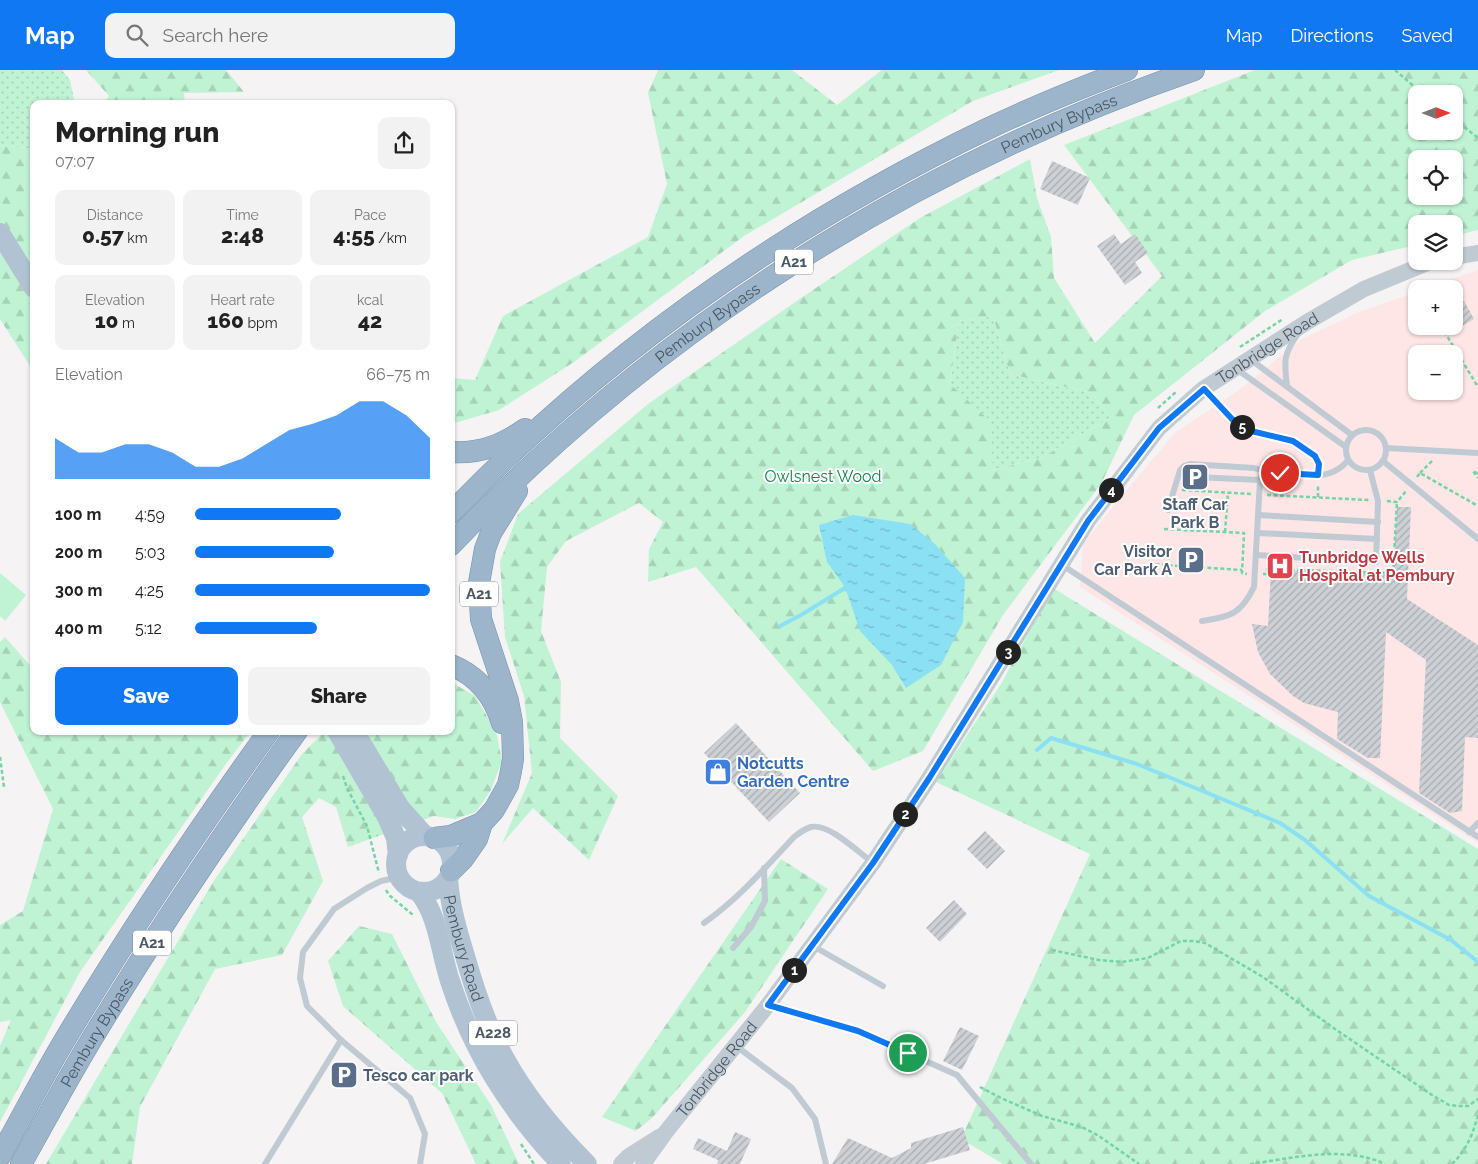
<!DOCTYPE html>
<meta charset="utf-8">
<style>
:root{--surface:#fff;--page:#f2f2f2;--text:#222;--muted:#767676;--accent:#1078f2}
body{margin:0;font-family:Raleway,sans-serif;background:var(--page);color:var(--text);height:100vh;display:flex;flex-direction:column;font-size:19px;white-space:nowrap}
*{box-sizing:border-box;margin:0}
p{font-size:16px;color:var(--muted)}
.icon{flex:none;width:28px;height:28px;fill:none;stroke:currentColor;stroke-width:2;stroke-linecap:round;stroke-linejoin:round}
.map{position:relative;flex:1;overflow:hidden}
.panel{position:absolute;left:30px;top:30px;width:425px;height:635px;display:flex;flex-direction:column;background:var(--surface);border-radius:10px;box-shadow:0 1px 4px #0004}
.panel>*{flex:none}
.needle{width:32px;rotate:90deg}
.controls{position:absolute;left:1408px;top:15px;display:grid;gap:10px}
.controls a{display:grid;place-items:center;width:55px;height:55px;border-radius:10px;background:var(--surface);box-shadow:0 1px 4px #0004;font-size:25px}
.pin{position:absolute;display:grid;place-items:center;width:42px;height:42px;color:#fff;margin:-21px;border:2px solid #fff;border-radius:50%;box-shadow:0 1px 5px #0007}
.km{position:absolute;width:25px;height:25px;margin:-12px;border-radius:50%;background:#222;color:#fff;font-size:14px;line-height:25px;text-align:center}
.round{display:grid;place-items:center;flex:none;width:52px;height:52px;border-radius:10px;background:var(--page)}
.headline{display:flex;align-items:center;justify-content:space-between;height:85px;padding:0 25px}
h1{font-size:28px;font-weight:800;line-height:38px}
.stats{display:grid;grid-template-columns:repeat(3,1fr);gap:8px;height:85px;padding:5px 25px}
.stats div{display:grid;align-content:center;border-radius:10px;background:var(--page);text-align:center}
.stats b{font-size:21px;font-weight:800}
.stats small{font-size:14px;font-weight:400}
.stats p{font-size:14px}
.chart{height:140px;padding:10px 25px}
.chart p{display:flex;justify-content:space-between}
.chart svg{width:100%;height:90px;margin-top:5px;fill:var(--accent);opacity:.7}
.action{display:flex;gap:10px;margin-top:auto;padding:10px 25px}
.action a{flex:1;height:58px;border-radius:10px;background:var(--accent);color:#fff;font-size:20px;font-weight:800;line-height:58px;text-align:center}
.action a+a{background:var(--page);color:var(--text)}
ul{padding:0 25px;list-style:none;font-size:16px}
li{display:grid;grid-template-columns:80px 60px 1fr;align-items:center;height:38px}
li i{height:12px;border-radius:6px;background:var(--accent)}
header{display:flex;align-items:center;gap:30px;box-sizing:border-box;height:70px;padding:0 25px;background:var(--accent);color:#fff}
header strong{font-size:24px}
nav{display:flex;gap:28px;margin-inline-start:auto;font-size:18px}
.search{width:350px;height:45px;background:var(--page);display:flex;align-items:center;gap:12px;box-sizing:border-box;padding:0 18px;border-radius:10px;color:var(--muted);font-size:19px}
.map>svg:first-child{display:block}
.medical{fill:#fde6e5;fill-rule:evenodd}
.grass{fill:url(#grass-dots)}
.forest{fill:url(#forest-firs);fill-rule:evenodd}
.garden{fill:#c0f3d3}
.water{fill:url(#water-ripples)}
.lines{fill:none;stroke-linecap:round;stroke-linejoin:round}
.stream{stroke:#8be0f3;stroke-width:4}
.building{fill:url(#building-hatch)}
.trunk-casing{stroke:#7392b0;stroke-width:22}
.path{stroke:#75d4a3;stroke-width:2.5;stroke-dasharray:4 2.5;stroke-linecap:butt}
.service{stroke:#c0cad3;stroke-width:6}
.tertiary{stroke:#c0cad3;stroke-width:16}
.primary{stroke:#b1c3d2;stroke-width:20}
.trunk{stroke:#9cb5cb;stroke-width:21}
.route-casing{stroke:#fff;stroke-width:10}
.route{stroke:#1078f2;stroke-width:6}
.labels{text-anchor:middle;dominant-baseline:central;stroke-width:4;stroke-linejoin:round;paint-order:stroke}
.shield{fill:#fff;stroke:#808991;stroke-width:1}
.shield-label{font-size:15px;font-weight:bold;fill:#495762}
.street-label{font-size:16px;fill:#495762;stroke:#fff}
.park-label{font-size:16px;fill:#118548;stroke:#fff}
.service-label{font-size:16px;font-weight:bold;fill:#4e5e75;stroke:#fff}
.health-label{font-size:16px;font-weight:bold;fill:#be3a42;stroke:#fff;text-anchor:start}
.shop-label{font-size:16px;font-weight:bold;fill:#366cbe;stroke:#fff;text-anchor:start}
</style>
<header>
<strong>Map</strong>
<div class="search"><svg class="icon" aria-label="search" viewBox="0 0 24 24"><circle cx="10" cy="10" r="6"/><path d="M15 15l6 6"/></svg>Search here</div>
<nav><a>Map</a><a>Directions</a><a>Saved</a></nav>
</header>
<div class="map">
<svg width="1478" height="1094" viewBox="0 0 1478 1094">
<defs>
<pattern id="grass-dots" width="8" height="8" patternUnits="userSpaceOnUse" patternTransform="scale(1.25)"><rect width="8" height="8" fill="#c0f3d3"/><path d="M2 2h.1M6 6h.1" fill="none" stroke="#a6d2b8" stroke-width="1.8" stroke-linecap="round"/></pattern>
<pattern id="forest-firs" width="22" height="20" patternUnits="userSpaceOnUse" patternTransform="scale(1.25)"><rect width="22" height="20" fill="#c0f3d3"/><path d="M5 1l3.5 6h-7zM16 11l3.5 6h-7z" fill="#a6d2b8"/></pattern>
<pattern id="water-ripples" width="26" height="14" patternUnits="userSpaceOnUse" patternTransform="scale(1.25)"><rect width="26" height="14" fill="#8be0f3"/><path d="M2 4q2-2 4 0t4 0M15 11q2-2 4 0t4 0" fill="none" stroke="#74b8c8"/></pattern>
<pattern id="building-hatch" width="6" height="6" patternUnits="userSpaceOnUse" patternTransform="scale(1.25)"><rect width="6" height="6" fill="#cdd0d5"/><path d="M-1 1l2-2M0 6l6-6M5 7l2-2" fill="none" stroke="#a8acb0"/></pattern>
</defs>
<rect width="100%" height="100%" fill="#f5f3f3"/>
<!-- medical -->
<path class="medical" d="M1478 200V773L1080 517 1083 474 1120 428 1175 363 1242 318 1300 270 1357 243 1416 222V256H1454V219H1424ZM1416 284H1454V321H1416Z"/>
<!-- grass -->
<g class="grass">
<path d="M0 0H62L70 10 75 34H34V79L0 75Z"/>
<path d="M993 246 1010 304 1092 323 1110 348 1041 388 992 400 991 352 950 315 959 251Z"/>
</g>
<!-- forest -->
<g class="forest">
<path d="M86 0H226L244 22 184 23 185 34H103L109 26Z"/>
<path d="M658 0H792L837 35 882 0H1059L973 31 744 166 574 292 499 340 451 354V308L475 310 503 246 648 167 667 114 648 23Z"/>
<path d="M1255 0H1478V160L1454 166V154H1416V175L1352 190 1265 241 1134 345 1101 414 1003 545 923 681 873 701 696 497 648 512 649 479 663 452 639 433 566 471 547 497 541 561 561 612 560 668 618 726 589 790 533 738 502 774 532 703 524 626 505 567 500 492 518 444 648 334 801 228 920 148 1030 89 1037 128 1051 167 1054 208 1095 273 1162 206 1064 75ZM1416 24H1454V61H1416ZM1416 89H1454V126H1416ZM993 246 1010 304 1092 323 1110 348 1041 388 993 400 991 352 950 314 959 251Z"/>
<path d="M0 75 34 79V302L0 249Z"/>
<path d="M1053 518 1478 779V1094H1003L961 1069 1090 784 936 712 1001 614Z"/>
<path d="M5 567 34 600V661H251L228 691 80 902 0 1052V976L11 950 0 952V855L23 841 53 739 0 632V572Z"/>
<path d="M451 612 475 626 496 661 502 691 491 720 476 742 455 749 434 746 348 777 336 737 319 728 302 747 323 811 282 885 215 899 140 1037 132 1094H46L213 812 302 684 325 661H451Z"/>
<path d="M781 789 828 819 745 942 653 1047 636 1061 602 1047Z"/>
<path d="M359 856 392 864 436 952 491 1035 519 1094H476L442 1023 343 936 328 891Z"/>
</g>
<!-- garden -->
<path class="garden" d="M0 503 26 525 5 551 0 546Z"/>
<!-- water -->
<path class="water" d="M853 445 910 454 935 474 965 508 963 552 941 595 906 618 892 595 860 561 845 517 827 492 819 455Z"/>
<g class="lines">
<!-- stream -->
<g class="stream">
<path d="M780 556 801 545 845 518"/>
<path d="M1037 680 1051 668 1137 694 1280 753 1305 770 1369 826 1451 870 1478 892"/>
</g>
</g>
<!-- building -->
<g class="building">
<path d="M1052 91 1090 108 1078 135 1040 119Z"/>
<path d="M1114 164 1121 174 1135 164 1148 183 1135 192 1142 203 1125 215 1097 176Z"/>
<path d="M1464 231 1474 249 1454 261V237Z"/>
<path d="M1397 437H1411L1407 529 1478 575V668L1465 667 1462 741 1450 743 1419 723 1426 590 1386 562 1380 688H1368L1337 669 1338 642 1304 633 1293 626 1270 604 1258 582 1252 554 1268 556 1271 500 1393 504Z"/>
<path d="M736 653 800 723 769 752 704 683Z"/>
<path d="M985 761 1005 781 987 799 967 779Z"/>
<path d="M954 830 967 844 940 872 926 858Z"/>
<path d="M960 957 979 966 962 1000 943 991Z"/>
<path d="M963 1057 970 1080 924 1094H832L848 1068 892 1088 911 1078V1073Z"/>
<path d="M735 1062 751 1069 740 1094H717L718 1090 693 1079 698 1068 727 1081Z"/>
</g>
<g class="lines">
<!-- trunk casing -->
<g class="trunk-casing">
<g id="trunk">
<path d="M451 382C480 384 502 375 525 359"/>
<path d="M451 443C605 283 788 155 987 59 1033 37 1080 18 1127 0"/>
<path id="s3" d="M451 475C656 259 913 97 1194 0"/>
<path d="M451 595C478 606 494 626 502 653"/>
<path d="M434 768 451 766 482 753"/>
<path d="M451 801 463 789 477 769 482 753 494 740 508 715 511 701 513 689 512 652 508 631 481 549 479 513 485 479 491 463 517 421"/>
<path d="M0 1086C23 1045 45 1002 70 961 132 858 199 758 269 661"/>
<path id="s4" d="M21 1094C44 1053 66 1012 90 972 154 866 224 762 297 661"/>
</g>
</g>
<!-- path -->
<g class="path">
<path d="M1395 0 1423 24"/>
<path d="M1454 49 1478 68"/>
<path d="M1441 256 1478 317"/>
<path d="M1240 277 1283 249"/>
<path d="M1213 329 1231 349 1247 360 1293 371 1315 387 1318 391 1319 396"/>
<path d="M1158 338 1176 322"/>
<path d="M1420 403 1433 390"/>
<path d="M1478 404 1473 401 1478 408"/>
<path d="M1417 407 1420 403 1478 436"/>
<path d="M1182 420 1251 424"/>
<path d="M1267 425 1369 430"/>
<path d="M1318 427V414"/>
<path d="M1387 431 1397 432 1406 421"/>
<path d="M1164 459 1244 463 1242 503 1247 504"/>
<path d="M1225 462 1228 423"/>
<path d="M1149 494 1242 500"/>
<path d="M1393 503 1397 432"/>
<path d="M1263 504H1267V499L1393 503"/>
<path d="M0 687 4 717"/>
<path d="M343 706 347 718 367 756 379 803"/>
<path d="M386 820 389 825 413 845"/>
<path d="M1052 880 1099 890 1122 892 1148 888 1181 871H1193L1205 873 1263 907 1335 959 1432 1025 1449 1035 1460 1036H1468L1478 1029"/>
<path d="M980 1017 1001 1028 1042 1046 1082 1057 1099 1066 1139 1094"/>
<path d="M521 1074 534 1094"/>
<path d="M1250 1094C1293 1088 1344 1075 1385 1094"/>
<path d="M1452 1094C1466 1081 1473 1064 1478 1045"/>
</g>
<!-- service -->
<g class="service">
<path d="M1250 289 1352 365"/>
<path d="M1235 298 1346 377"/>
<path d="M1287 316C1284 292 1283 284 1298 264"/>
<circle cx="1366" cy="380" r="20"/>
<path d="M1386 378 1478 383"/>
<path d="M1383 391 1478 469"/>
<path d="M1195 407 1260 410"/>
<path d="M1168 440 1180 400 1184 396 1190 394 1254 398 1263 401"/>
<path d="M1258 445 1378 452"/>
<path d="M1258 463 1377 469"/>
<path d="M1257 485 1376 492 1378 431 1370 400"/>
<path d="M1062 495 1478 767"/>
<path d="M1202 551C1230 547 1241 544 1254 517L1260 410 1263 401C1289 404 1330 415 1348 390"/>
<path d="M1469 762 1478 753"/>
<path d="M400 807 381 811 367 818 334 839 303 882 300 908 307 936 341 970 410 1028 425 1064 420 1094"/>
<path d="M704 853C738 829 766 797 794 767 799 763 804 759 811 757 829 753 858 782 872 792"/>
<path d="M813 876 883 916"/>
<path d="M733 878 751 857 765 831 764 798"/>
<path d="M769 936 858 961 957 1005 1031 1094"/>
<path d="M736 976 792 1018 815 1049 826 1094"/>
<path d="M265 1094 341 970"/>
</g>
<!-- tertiary -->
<g class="tertiary">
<path d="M1454 187 1478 183"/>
<path d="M621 1094 629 1086 659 1067"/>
<path id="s1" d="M643 1094 665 1063 768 935 873 793 930 707 1088 451 1159 358 1203 319 1307 252 1364 219 1432 191"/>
</g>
<!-- primary -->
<g class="primary">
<path d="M0 163 34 218"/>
<path d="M337 661 387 747 396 768 398 785"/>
<path d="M354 661 400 738 425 766"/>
<circle cx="424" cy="794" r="28"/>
<path id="s2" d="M448 809C450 836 457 860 465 886 475 921 487 958 505 989 526 1027 556 1063 587 1094"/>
<path d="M419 822C439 847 440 881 450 911 473 982 510 1040 561 1094"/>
</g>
<!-- trunk -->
<use href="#trunk" class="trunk"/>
</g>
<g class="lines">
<!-- route casing -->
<g class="route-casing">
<path id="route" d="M908 983 858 961 768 935 873 793 930 707 1088 451 1159 358 1204 319 1232 349 1247 360 1293 371 1315 386 1319 394 1318 405 1280 403"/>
</g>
<!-- route -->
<use href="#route" class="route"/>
</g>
<!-- icons -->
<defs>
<g id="parking-square" transform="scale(1.4375)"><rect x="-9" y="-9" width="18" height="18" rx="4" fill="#5c6f8a" stroke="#fff"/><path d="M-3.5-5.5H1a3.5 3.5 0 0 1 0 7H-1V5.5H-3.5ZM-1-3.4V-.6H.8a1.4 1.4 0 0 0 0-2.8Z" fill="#fff"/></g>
<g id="hospital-square" transform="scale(1.4375)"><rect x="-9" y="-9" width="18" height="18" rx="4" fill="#e0444e" stroke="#fff"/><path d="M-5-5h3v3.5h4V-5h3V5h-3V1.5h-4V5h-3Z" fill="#fff"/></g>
<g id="shop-square" transform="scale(1.4375)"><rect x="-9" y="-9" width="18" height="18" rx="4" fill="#3f7fe0" stroke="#fff"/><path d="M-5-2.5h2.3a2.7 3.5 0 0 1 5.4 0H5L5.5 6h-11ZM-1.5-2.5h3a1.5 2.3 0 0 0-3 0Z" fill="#fff"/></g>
</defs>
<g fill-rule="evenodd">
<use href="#parking-square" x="1195" y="407"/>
<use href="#parking-square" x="1191" y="490"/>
<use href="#hospital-square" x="1280" y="496"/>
<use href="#shop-square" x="718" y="702"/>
<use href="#parking-square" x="344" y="1005"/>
</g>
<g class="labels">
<!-- shield labels -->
<g class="shield">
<rect x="775" y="179.5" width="38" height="25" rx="4"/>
<rect x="460" y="511.5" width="38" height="25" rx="4"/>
<rect x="133" y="860.5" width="38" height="25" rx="4"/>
<rect x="469" y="950.5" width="48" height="25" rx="4"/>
</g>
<g class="shield-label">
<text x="794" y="192">A21</text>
<text x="479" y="524">A21</text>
<text x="152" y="873">A21</text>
<text x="493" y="963">A228</text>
</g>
<!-- street labels -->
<g class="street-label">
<text stroke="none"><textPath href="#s3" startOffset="745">Pembury Bypass</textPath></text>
<text stroke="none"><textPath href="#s3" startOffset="340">Pembury Bypass</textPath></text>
<text stroke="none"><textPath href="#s1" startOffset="1035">Tonbridge Road</textPath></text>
<text stroke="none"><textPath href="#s2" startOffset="71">Pembury Road</textPath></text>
<text stroke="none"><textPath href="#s4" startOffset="152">Pembury Bypass</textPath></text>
<text stroke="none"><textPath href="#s1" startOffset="120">Tonbridge Road</textPath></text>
</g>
<!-- park labels -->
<g class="park-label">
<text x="823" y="406">Owlsnest Wood</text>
</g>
<!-- service labels -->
<g class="service-label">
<text x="1195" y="434">Staff Car<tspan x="1195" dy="18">Park B</tspan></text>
<text x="1172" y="481" text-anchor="end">Visitor<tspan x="1172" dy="18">Car Park A</tspan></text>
<text x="363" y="1005" text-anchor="start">Tesco car park</text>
</g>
<!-- health labels -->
<g class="health-label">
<text x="1299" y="487">Tunbridge Wells<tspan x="1299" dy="18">Hospital at Pembury</tspan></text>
</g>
<!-- shop labels -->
<g class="shop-label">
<text x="737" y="693">Notcutts<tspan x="737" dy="18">Garden Centre</tspan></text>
</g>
</g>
</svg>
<div class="controls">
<a><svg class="needle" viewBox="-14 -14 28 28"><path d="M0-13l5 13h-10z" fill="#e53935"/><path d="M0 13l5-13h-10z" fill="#767676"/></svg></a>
<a><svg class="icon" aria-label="locate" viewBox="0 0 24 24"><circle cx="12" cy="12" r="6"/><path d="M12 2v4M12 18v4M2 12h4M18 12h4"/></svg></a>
<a><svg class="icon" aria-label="layers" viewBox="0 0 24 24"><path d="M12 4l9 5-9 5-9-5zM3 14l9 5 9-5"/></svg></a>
<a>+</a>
<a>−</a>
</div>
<div class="pin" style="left:908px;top:983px;background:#1e9e55"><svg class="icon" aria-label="arrive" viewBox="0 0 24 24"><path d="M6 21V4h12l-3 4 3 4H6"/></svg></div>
<div class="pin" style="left:1280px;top:403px;background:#d93025"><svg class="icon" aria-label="check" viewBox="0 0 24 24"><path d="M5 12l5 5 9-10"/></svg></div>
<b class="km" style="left:794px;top:900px">1</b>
<b class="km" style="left:905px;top:744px">2</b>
<b class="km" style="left:1008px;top:582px">3</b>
<b class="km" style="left:1111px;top:420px">4</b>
<b class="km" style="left:1242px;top:357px">5</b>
<section class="panel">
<div class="headline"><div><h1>Morning run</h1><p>07:07</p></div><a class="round"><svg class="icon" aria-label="share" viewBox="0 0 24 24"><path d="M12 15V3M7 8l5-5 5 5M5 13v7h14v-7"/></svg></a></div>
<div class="stats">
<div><p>Distance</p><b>0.57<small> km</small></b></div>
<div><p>Time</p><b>2:48</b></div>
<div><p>Pace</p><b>4:55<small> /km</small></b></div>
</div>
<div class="stats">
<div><p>Elevation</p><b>10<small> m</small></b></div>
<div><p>Heart rate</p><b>160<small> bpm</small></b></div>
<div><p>kcal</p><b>42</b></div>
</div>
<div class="chart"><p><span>Elevation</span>66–75 m</p>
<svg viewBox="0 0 160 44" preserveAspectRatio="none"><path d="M0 44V24L10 31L20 31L30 27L40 27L50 31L60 38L70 38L80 34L90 27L100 20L110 17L120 13L130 6L140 6L150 13L160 24V44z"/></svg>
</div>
<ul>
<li><b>100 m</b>4:59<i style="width:62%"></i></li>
<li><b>200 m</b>5:03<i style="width:59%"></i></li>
<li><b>300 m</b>4:25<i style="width:100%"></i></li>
<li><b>400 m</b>5:12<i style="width:52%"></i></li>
</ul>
<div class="action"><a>Save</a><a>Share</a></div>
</section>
</div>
